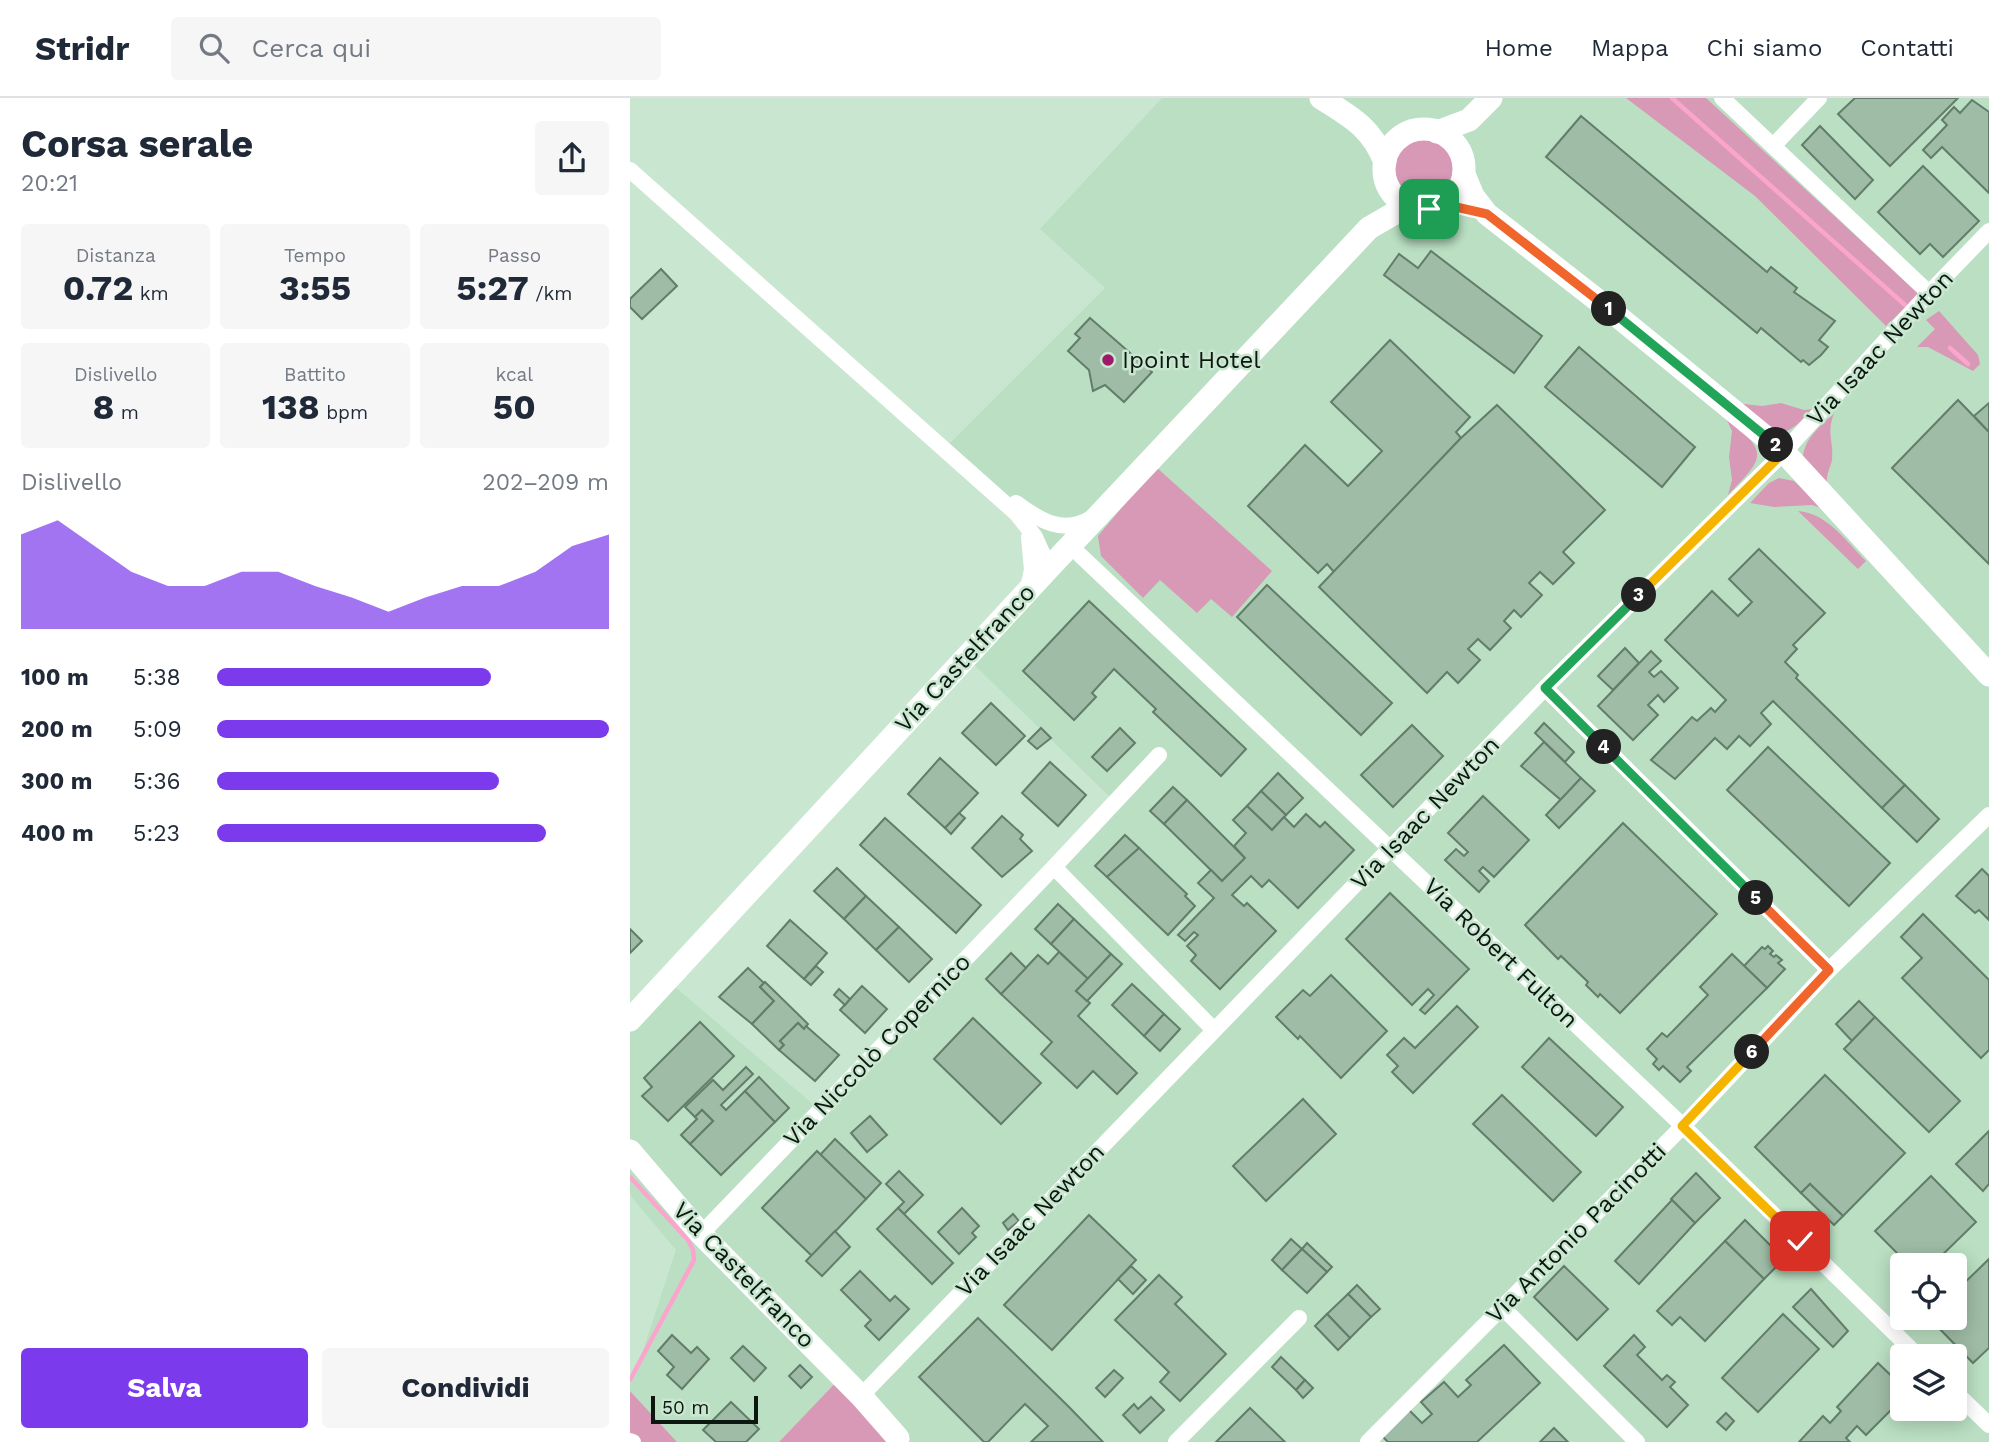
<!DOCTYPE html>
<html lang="it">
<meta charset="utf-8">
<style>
:root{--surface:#fff;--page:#f6f6f7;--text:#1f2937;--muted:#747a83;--line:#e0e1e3;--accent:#7c3aed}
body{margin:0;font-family:"Work Sans",sans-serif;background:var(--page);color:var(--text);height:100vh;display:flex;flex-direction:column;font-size:26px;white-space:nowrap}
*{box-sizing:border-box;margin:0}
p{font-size:23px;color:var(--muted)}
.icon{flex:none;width:38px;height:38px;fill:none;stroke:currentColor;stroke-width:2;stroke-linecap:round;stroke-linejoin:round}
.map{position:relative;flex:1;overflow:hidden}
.side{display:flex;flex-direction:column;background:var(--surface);width:630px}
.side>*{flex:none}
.fabs{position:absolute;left:1260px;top:1155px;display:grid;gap:14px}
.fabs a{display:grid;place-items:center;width:77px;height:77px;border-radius:7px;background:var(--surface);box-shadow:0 4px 18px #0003;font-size:35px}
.scale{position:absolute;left:21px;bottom:18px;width:107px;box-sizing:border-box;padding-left:7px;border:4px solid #0c170f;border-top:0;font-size:19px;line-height:24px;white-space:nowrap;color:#0c170f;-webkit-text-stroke:5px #c9e7d0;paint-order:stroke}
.pin{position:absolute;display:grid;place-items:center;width:60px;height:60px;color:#fff;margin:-30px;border-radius:14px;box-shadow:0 4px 10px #0006}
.km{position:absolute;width:35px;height:35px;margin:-18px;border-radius:50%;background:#222;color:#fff;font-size:19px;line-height:35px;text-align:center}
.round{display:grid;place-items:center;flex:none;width:74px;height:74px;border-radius:7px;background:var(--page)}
.summary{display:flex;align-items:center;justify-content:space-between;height:119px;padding:0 21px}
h1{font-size:38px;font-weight:700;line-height:52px}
.figures{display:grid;grid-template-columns:repeat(3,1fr);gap:10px;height:119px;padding:7px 21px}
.figures div{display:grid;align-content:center;border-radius:7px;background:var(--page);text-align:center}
.figures b{font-size:35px;font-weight:700}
.figures small{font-size:19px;font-weight:400}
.figures p{font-size:19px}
.chart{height:196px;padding:14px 21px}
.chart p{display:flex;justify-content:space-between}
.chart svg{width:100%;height:126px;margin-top:7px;fill:var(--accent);opacity:.7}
.primary-button{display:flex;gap:14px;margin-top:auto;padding:14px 21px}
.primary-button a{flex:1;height:80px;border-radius:7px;background:var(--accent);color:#fff;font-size:28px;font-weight:700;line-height:80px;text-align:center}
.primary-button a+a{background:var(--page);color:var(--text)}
ul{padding:0 21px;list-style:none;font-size:23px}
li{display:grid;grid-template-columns:112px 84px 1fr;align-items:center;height:52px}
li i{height:18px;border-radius:9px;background:var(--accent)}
header{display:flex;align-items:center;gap:42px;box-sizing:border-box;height:98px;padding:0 35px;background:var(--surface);border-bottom:2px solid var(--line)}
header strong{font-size:33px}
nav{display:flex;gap:38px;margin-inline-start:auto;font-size:24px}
.search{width:490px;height:63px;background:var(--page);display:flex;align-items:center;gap:18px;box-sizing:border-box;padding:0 24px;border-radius:7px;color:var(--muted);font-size:26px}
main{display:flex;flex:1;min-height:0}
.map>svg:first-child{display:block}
.built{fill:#badfc2;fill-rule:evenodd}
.green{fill:#d899b6}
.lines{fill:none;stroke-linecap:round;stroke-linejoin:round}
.stream{stroke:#fba5cd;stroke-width:4.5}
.building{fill:#9fbca6;stroke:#627d69;stroke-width:2}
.street{stroke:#fff;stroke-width:16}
.secondary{stroke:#fff;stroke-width:23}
.split-1-casing{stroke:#fff;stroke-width:14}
.split-2-casing{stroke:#fff;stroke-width:14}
.split-3-casing{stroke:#fff;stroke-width:14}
.split-4-casing{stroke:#fff;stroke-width:14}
.split-5-casing{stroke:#fff;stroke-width:14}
.split-6-casing{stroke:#fff;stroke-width:14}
.split-7-casing{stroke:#fff;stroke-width:14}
.split-8-casing{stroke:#fff;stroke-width:14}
.split-1{stroke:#f0652b;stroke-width:9}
.split-2{stroke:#22a559;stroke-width:9}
.split-3{stroke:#f5b400;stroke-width:9}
.split-4{stroke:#22a559;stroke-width:9}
.split-5{stroke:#22a559;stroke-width:9}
.split-6{stroke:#f0652b;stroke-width:9}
.split-7{stroke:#f5b400;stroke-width:9}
.split-8{stroke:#f5b400;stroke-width:9}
.poi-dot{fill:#9f1969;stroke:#c9e7d0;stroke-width:2.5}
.labels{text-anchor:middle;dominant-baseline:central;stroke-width:5;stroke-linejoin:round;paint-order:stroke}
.street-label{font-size:24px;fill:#0c170f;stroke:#c9e7d0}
.poi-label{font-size:24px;fill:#0c170f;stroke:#c9e7d0;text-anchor:start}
</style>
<header>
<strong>Stridr</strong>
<div class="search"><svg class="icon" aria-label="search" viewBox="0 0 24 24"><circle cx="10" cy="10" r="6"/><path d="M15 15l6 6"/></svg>Cerca qui</div>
<nav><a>Home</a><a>Mappa</a><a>Chi siamo</a><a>Contatti</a></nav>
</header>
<main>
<section class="side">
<div class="summary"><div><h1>Corsa serale</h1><p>20:21</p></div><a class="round"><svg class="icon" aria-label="share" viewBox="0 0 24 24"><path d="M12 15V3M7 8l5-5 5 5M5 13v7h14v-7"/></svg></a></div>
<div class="figures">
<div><p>Distanza</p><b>0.72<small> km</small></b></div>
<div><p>Tempo</p><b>3:55</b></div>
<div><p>Passo</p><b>5:27<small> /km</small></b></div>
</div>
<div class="figures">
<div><p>Dislivello</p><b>8<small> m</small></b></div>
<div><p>Battito</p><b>138<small> bpm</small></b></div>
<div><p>kcal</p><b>50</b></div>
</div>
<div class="chart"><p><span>Dislivello</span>202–209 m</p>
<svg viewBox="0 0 160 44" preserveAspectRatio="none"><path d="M0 44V11L10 6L20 15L30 24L40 29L50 29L60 24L70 24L80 29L90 33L100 38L110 33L120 29L130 29L140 24L150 15L160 11V44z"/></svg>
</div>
<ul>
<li><b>100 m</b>5:38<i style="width:70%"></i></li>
<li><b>200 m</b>5:09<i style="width:100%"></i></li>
<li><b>300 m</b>5:36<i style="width:72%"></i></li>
<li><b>400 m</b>5:23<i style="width:84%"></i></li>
</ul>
<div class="primary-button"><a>Salva</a><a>Condividi</a></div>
</section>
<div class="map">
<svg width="1359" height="1344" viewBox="0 0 1359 1344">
<rect width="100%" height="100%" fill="#c9e7d0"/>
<!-- built -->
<path class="built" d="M532 0H1359V1344H278L212 1278 149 1344H47L0 1293V1286L10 1262 46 1152 0 1097V926L38 883 191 1013 482 701 331 554 418 461 335 370 313 352 475 190 410 131ZM1272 1167H1325V1220H1272ZM1272 1258H1325V1311H1272Z"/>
<!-- green -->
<g class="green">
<path d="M996 0H1076L1289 196 1256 228 1125 98Z"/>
<circle cx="794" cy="72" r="31"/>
<path d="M1309 213 1348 257 1350 266 1343 273 1298 249H1287L1305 231 1296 222Z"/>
<path d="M1105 305 1132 308 1151 305 1174 312 1182 311C1147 352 1140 333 1105 305Z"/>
<path d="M1204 315C1196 337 1204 342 1202 362 1200 371 1196 376 1197 385L1173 361C1173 341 1191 328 1204 315Z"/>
<path d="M1095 318C1137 355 1138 356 1098 397L1102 382 1099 359 1102 333Z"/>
<path d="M526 369 642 473 602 519 581 501 567 515 530 482 513 500 471 458 468 438Z"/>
<path d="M1149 380 1164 383 1194 411 1182 407 1144 409 1120 405 1139 385Z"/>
<path d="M1168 413C1197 415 1216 443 1236 463L1228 471Z"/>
<path d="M212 1278 278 1344H149Z"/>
<path d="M0 1293 47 1344H0Z"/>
</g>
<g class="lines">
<!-- stream -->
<g class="stream">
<path d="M1042 0 1275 207"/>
<path d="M1320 250 1338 266"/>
<path d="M0 1079 58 1142 63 1152 64 1162 0 1282"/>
</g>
</g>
<!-- building -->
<g class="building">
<path d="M1225 0H1328L1260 68 1208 16Z"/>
<path d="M1342 2 1359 14V95L1312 49 1301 60 1293 52 1317 27 1312 22 1324 9 1330 15Z"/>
<path d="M951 18 1137 174 1141 169 1167 190 1164 194 1205 223 1189 242 1198 249 1191 257 1179 267 1173 262 1171 264 1131 230 1127 235 916 59Z"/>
<path d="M1190 28 1243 82 1225 101 1172 47Z"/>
<path d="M1293 68 1349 123 1313 159 1300 146 1290 156 1248 114Z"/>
<path d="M801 153 912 238 884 275 754 177 769 156 788 170Z"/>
<path d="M31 171 47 188 12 221 0 209V201Z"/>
<path d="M460 220 522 274 494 304 475 287 463 293 459 272 438 253 450 240 445 236Z"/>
<path d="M760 242 840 319 826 334 831 340 704 474 697 466 688 475 618 408 675 347 718 388 752 353 701 304Z"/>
<path d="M949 249 1065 349 1032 389 915 289Z"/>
<path d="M1328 302 1359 334V466L1262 370Z"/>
<path d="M1359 305V334L1344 318Z"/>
<path d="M867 307 975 412 933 454 944 465 923 486 910 474 899 485 912 497 891 519 884 512 874 523 881 530 860 552 848 541 838 551 850 562 828 585 817 574 797 595 689 489 831 340Z"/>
<path d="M1129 451 1195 515 1163 547 1167 551 1155 564 1168 577 1166 580 1275 687 1252 710 1143 603 1131 615 1141 626 1120 648 1109 638 1097 651 1085 640 1045 681 1021 662 1062 619 1067 623 1081 610 1085 614 1096 602 1035 542 1082 493 1108 518 1122 504 1099 481Z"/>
<path d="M637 487 762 605 731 637 607 519Z"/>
<path d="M459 503 616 651 591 678 523 614 526 611 484 571 462 595 466 599 444 622 393 573Z"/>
<path d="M995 550 1009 565 983 592 968 578Z"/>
<path d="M1021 553 1031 563 1019 574 1024 579 1031 573 1048 590 1034 604 1028 597 1018 607 1028 617 1003 642 968 608Z"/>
<path d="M361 605 395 638 366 667 332 635Z"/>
<path d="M914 625 944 654 935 664 905 635Z"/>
<path d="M782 627 813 658 763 709 731 677Z"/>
<path d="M411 630 421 640 407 651 398 643Z"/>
<path d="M490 630 505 645 477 673 462 659Z"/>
<path d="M914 644 951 680 931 702 891 668Z"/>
<path d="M1138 649 1260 765 1219 808 1097 692Z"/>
<path d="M310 660 348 695 315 730 278 696Z"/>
<path d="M420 664 456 697 428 728 392 695Z"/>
<path d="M648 675 673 700 656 717 631 693Z"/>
<path d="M951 680 965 693 929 730 916 717Z"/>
<path d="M1275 687 1309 721 1287 744 1252 710Z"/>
<path d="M543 689 557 702 534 726 520 713Z"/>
<path d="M631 693 656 717 642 732 617 708Z"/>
<path d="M853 698 899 742 864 779 853 769 849 773 859 783 849 794 815 762 826 751 834 758 838 754 818 735Z"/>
<path d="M557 702 615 760 592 783 534 726Z"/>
<path d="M617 708 642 732 654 719 664 729 676 716 690 729 695 724 724 752 668 810 639 782 632 789 621 778 602 797 614 808 617 805 646 833 590 891 561 863 566 857 557 848 568 837 564 834 555 843 548 837 584 800 568 785 581 772 592 783 615 760 604 748 616 735 603 722Z"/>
<path d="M329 715 335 720 321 736 315 730Z"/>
<path d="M372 718 393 737 390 741 402 753 372 779 342 750Z"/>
<path d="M255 720 351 807 326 835 230 747Z"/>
<path d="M993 725 1087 816 990 915 970 896 968 899 956 887 958 884 931 858 928 861 895 827Z"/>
<path d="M495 737 509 750 477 779 465 768Z"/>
<path d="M509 750 557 796 555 798 565 808 538 837 477 779Z"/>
<path d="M207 770 236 798 214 821 184 793Z"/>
<path d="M1352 771 1359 778V822L1349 812 1345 815 1326 798Z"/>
<path d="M760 795 839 871 795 916 790 912 804 897 798 891 782 907 716 841Z"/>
<path d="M236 798 269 829 246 852 214 821Z"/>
<path d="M428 806 444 821 421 846 405 831Z"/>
<path d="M1293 816 1359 882V952L1351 960 1272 880 1292 860 1271 839Z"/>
<path d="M444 821 481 856 458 881 421 846Z"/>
<path d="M160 822 197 855 174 881 137 848Z"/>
<path d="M269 829 302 861 279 884 246 852Z"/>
<path d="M0 831 12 843 0 855Z"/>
<path d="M1138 848 1143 853 1140 856 1144 859 1146 857 1152 862 1148 865 1155 871 1137 890 1114 868 1132 849 1135 851Z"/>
<path d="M429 854 458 881 446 893 460 905 448 918 507 975 487 996 463 973 447 990 411 956 422 944 371 896 408 857 418 866Z"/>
<path d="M381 855 396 870 371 896 356 881Z"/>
<path d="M481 856 492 866 457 903 446 893Z"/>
<path d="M1102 856 1137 890 1057 969 1061 973 1050 984 1033 968 1029 972 1023 966 1027 961 1017 951 1032 935 1037 939 1078 897 1070 889Z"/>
<path d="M186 868 193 874 181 887 174 881Z"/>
<path d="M118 870 134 885 130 889 144 903 122 926 89 899Z"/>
<path d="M701 877 757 933 711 980 670 938 668 941 646 919 673 892 680 898Z"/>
<path d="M135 884 178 926 174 931 168 925 150 943 154 947 149 952 122 926 144 903 130 889Z"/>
<path d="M502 886 534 916 514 938 482 907Z"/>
<path d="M232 888 257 911 235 935 210 912Z"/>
<path d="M209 891 220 901 215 907 204 897Z"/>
<path d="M1229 903 1245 919 1222 943 1206 926Z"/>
<path d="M827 908 848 929 783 995 762 974 768 968 757 957 774 940 785 950Z"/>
<path d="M534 916 550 931 530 953 514 938Z"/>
<path d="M1245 919 1330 1003 1299 1034 1214 951Z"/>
<path d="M343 920 411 985 371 1026 304 961Z"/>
<path d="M70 924 104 958 38 1023 12 998 22 989 14 980Z"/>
<path d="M168 925 174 931 176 928 209 957 185 983 149 952 154 947 150 943Z"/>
<path d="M919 940 993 1009 966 1038 892 969Z"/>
<path d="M116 969 123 976 91 1007 96 1012 115 993 145 1024 91 1077 60 1046 83 1023 72 1012 65 1019 55 1009 83 982 93 992Z"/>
<path d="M1195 977 1275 1055 1213 1118 1180 1086 1171 1095 1125 1049Z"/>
<path d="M129 979 159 1010 145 1024 115 993Z"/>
<path d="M872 997 951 1074 923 1103 843 1026Z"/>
<path d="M673 1001 706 1036 636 1103 603 1068Z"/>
<path d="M72 1012 83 1023 60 1046 51 1037 67 1021 65 1019Z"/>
<path d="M240 1018 257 1037 237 1054 221 1035Z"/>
<path d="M1359 1033V1086L1353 1093 1326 1066Z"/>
<path d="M205 1041 251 1085 236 1101 190 1057Z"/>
<path d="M187 1053 236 1101 182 1158 132 1110Z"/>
<path d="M269 1073 293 1097 274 1116 268 1110 274 1104 256 1086Z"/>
<path d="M1066 1075 1090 1100 1065 1125 1041 1101Z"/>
<path d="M1301 1078 1346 1124 1302 1167H1279L1245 1133Z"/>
<path d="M1180 1086 1213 1118 1204 1127 1171 1095Z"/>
<path d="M1042 1102 1065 1125 1009 1186 985 1163Z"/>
<path d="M268 1110 323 1165 302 1186 247 1131Z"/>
<path d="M332 1110 349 1128 342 1135 346 1139 329 1156 308 1134Z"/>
<path d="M383 1116 389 1123 378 1132 373 1125Z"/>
<path d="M459 1117 506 1162 422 1252 374 1207Z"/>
<path d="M1115 1122 1154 1161 1134 1181 1095 1143Z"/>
<path d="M205 1133 220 1149 192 1178 176 1163Z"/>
<path d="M661 1141 672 1151 652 1172 642 1162Z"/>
<path d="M1095 1143 1134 1181 1075 1243 1050 1219 1042 1227 1027 1213Z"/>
<path d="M677 1145 702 1169 697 1174 672 1151Z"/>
<path d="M672 1151 697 1174 677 1195 652 1172Z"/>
<path d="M1359 1161V1250L1343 1265 1299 1220H1325V1194Z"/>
<path d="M501 1168 516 1182 503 1196 488 1181Z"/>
<path d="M934 1168 978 1211 947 1242 904 1199Z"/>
<path d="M230 1173 260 1203 265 1198 279 1211 249 1242 235 1228 241 1222 211 1192Z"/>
<path d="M529 1177 552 1199 545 1206 596 1256 550 1303 530 1284 539 1274 485 1222Z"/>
<path d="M727 1187 750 1211 741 1219 718 1196Z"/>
<path d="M1181 1191 1218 1233 1203 1249 1163 1209Z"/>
<path d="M718 1196 741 1219 720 1240 697 1216Z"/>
<path d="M697 1216 720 1240 708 1252 685 1228Z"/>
<path d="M1153 1216 1189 1251 1128 1314 1092 1280Z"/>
<path d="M348 1220 438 1308 473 1344H401L418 1328 395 1306 358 1344H354L289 1279Z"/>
<path d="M42 1237 61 1255 67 1249 79 1261 52 1291 37 1277 44 1269 28 1253Z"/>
<path d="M1004 1237 1015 1249 1007 1257 1032 1282 1037 1277 1045 1284 1040 1289 1058 1307 1037 1329 974 1268Z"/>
<path d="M874 1247 910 1285 847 1344H758L752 1338 779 1312 792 1325 802 1316 791 1304 814 1284 828 1299 841 1287 836 1282Z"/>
<path d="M113 1248 136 1270 124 1283 101 1260Z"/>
<path d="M651 1259 675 1282 666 1292 642 1269Z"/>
<path d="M1248 1265 1272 1288V1311L1267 1316 1262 1311 1236 1337 1227 1328 1216 1340 1220 1344H1169L1193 1318 1200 1325 1211 1313 1207 1309Z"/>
<path d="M170 1267 182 1279 171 1290 159 1278Z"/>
<path d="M484 1272 493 1280 475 1299 466 1290Z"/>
<path d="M675 1282 683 1290 673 1300 666 1292Z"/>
<path d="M521 1299 534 1312 510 1335 493 1317 504 1306 508 1311Z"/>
<path d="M101 1304 129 1331 116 1344H86L73 1332Z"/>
<path d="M620 1310 655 1344H586Z"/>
<path d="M1096 1315 1104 1323 1096 1332 1087 1324Z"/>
<path d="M924 1330 938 1344H910Z"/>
</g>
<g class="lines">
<!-- street -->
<g class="street">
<path d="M1092 0 1299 195"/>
<path d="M1144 47 1189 0"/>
<path d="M0 72 387 416 405 439 419 470"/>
<path d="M386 405C409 422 433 437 460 421"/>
<path d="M450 457 1053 1028 1288 1258"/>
<path d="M398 490 402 472 399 439"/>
<path d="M915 590 1199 872"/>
<path d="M424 769 529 657"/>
<path d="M71 1136 424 769 584 932"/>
<path d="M872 1209 1007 1344"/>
<path d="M1325 1294 1359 1327"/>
<path d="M231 1298 915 590 1154 354 1299 195 1359 133"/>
<path d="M0 1343 3 1344"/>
<path d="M546 1344 669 1220"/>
<path d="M738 1344 1053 1028 1199 872 1359 717"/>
</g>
<!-- secondary -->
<g class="secondary">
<path d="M691 0C721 19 741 29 755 64"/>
<circle cx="794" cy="71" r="40"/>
<path d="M807 34 839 22 861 0"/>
<path d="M834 76 843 98 857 116 980 212 1154 354 1359 577"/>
<path d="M0 922 419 470 739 130 777 108"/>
<path d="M0 1053 71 1136 231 1298 268 1340"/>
</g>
</g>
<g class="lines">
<!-- split-1 casing -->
<g class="split-1-casing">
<path id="split-1" d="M799 111 813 106 857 116 979 211"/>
</g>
<!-- split-2 casing -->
<g class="split-2-casing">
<path id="split-2" d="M979 211 1146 347"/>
</g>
<!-- split-3 casing -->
<g class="split-3-casing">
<path id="split-3" d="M1009 497 1154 354 1146 347"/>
</g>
<!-- split-4 casing -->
<g class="split-4-casing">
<path id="split-4" d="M974 649 915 590 1009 497"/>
</g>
<!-- split-5 casing -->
<g class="split-5-casing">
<path id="split-5" d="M974 649 1126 800"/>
</g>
<!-- split-6 casing -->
<g class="split-6-casing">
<path id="split-6" d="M1122 954 1199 872 1126 800"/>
</g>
<!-- split-7 casing -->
<g class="split-7-casing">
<path id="split-7" d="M1122 954 1052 1028 1133 1107"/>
</g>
<!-- split-8 casing -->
<g class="split-8-casing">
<path id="split-8" d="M1133 1107 1170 1143"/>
</g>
<!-- split-1 -->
<use href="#split-1" class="split-1"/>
<!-- split-2 -->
<use href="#split-2" class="split-2"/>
<!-- split-3 -->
<use href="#split-3" class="split-3"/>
<!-- split-4 -->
<use href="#split-4" class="split-4"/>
<!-- split-5 -->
<use href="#split-5" class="split-5"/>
<!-- split-6 -->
<use href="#split-6" class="split-6"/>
<!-- split-7 -->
<use href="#split-7" class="split-7"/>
<!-- split-8 -->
<use href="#split-8" class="split-8"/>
</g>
<!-- markers -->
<circle class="poi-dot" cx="478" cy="262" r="7"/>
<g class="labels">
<!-- street labels -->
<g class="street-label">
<text transform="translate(1250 250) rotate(-47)">Via Isaac Newton</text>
<text transform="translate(335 560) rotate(-47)">Via Castelfranco</text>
<text transform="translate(795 715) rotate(-46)">Via Isaac Newton</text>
<text transform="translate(871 855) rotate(44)">Via Robert Fulton</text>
<text transform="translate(247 952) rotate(-46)">Via Niccolò Copernico</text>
<text transform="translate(400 1122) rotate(-46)">Via Isaac Newton</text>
<text transform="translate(946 1135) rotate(-45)">Via Antonio Pacinotti</text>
<text transform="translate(114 1177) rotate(46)">Via Castelfranco</text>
</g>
<!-- poi labels -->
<g class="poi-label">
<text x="492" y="262">Ipoint Hotel</text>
</g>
</g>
</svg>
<div class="fabs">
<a><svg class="icon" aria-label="locate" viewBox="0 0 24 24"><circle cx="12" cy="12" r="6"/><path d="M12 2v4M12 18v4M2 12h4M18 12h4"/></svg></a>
<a><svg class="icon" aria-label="layers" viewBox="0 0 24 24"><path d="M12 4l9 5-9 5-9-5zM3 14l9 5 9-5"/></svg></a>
</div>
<div class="scale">50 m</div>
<div class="pin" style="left:799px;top:111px;background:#1e9e55"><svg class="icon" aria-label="arrive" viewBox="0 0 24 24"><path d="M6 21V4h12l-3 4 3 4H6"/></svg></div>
<div class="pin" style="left:1170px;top:1143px;background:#d93025"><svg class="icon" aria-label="check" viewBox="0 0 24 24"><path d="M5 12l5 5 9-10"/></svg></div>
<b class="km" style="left:979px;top:211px">1</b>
<b class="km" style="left:1146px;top:347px">2</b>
<b class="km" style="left:1009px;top:497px">3</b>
<b class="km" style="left:974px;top:649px">4</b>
<b class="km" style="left:1126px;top:800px">5</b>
<b class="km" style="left:1122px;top:954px">6</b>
</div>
</main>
